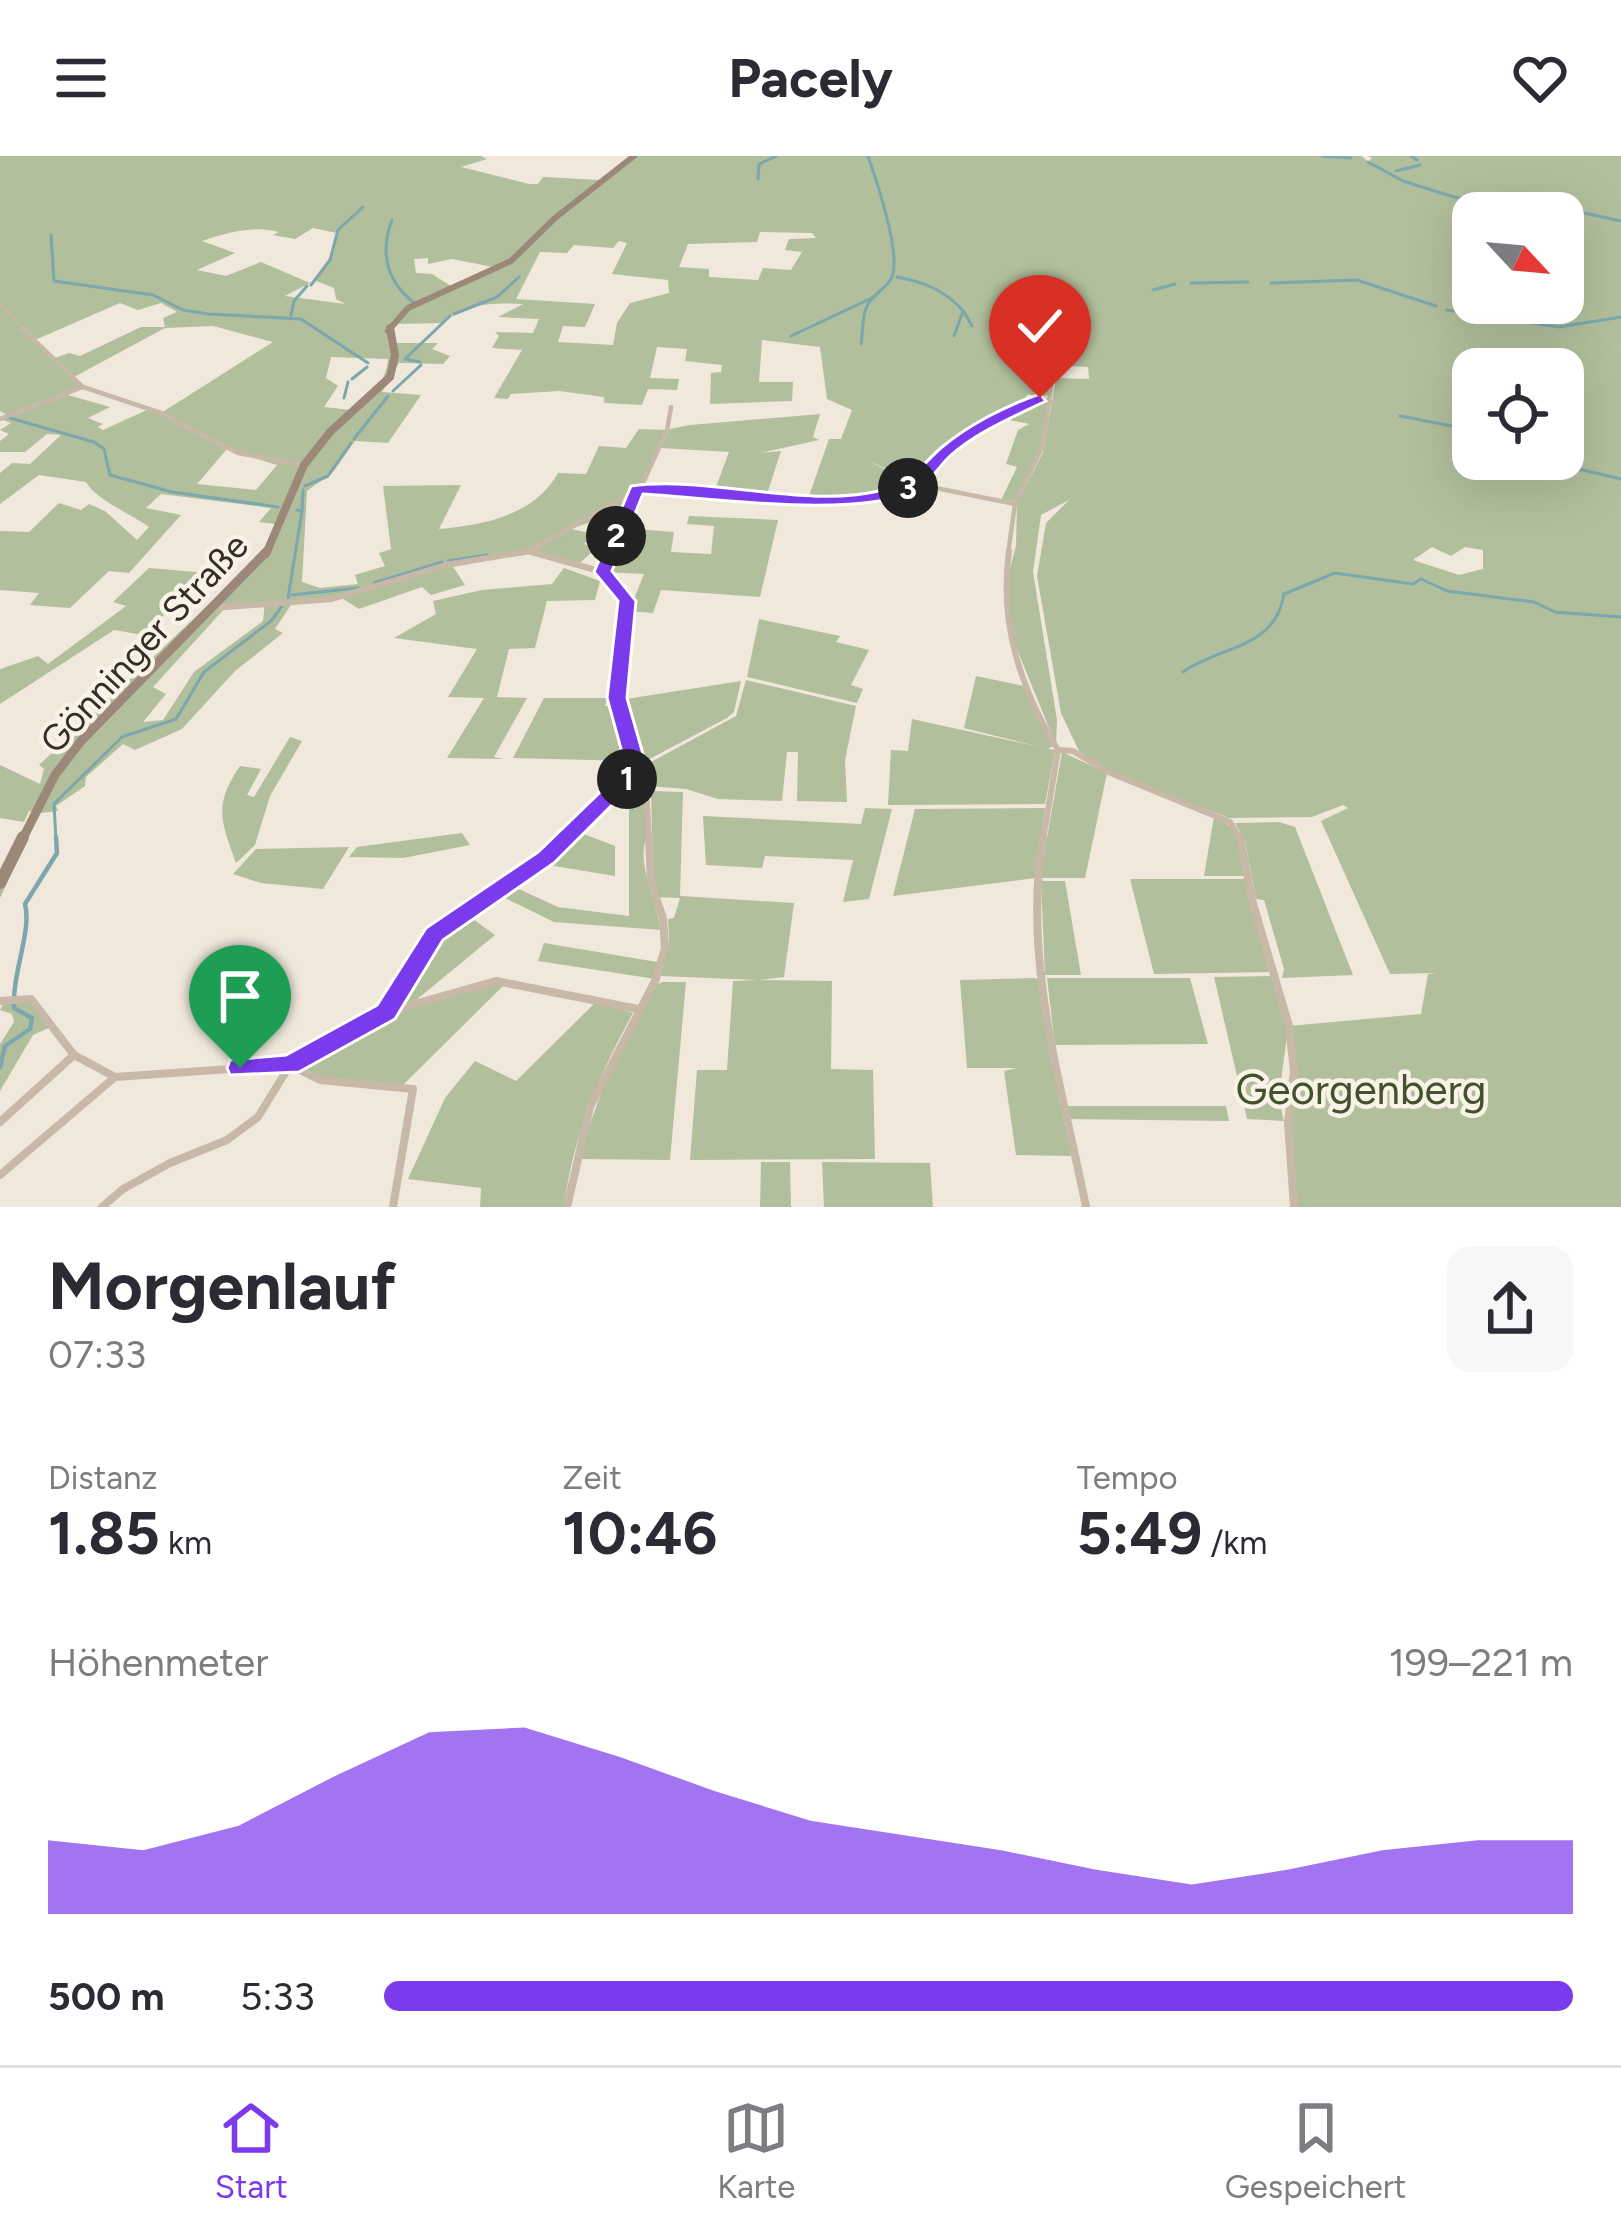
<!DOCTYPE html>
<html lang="de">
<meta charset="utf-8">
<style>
:root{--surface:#fff;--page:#f7f7f7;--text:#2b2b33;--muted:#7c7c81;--line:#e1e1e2;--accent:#7c3aed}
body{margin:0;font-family:Figtree,sans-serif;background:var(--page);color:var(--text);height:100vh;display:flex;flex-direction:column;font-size:45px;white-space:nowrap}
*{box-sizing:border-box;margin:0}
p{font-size:39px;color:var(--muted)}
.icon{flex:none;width:66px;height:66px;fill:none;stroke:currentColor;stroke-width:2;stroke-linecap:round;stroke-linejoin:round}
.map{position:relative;height:1051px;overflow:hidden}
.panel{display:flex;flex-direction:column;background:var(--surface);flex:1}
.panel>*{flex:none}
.needle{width:78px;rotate:116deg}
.buttons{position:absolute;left:1452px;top:36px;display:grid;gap:24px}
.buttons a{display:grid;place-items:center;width:132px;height:132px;border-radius:24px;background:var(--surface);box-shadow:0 12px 48px #0002;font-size:60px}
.pin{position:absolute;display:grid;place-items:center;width:102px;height:102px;color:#fff;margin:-123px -51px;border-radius:50% 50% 50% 0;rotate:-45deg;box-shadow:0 0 12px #0007}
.pin .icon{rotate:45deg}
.km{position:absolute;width:60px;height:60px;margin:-30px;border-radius:50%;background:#222;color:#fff;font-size:33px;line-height:60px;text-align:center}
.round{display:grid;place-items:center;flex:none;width:126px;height:126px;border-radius:24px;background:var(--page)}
.summary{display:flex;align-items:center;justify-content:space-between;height:204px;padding:0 48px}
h1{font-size:66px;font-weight:700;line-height:90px}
.metrics{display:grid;grid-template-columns:repeat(3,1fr);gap:18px;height:204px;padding:12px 48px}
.metrics div{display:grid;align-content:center}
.metrics b{font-size:60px;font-weight:700}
.metrics small{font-size:33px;font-weight:400}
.metrics p{font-size:33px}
.chart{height:336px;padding:24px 48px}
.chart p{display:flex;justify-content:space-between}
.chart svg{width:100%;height:216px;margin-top:12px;fill:var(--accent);opacity:.7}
ul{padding:0 48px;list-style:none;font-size:39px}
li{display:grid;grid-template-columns:192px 144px 1fr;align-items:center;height:90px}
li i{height:30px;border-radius:15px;background:var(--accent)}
header{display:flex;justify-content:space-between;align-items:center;height:156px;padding:0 48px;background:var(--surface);font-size:54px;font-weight:700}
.dock{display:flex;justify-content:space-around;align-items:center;height:168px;border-top:3px solid var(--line);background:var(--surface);font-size:33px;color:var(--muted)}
.dock a{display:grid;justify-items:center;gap:6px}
.dock .selected{color:var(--accent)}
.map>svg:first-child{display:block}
.green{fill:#b1bf9c;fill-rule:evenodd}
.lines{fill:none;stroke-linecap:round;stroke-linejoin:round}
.stream-far1{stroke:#7ca7ac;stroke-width:3}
.stream{stroke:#7ca7ac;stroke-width:4.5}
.street-far3{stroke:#c8b8a8;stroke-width:3}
.street-far2{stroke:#c8b8a8;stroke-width:4.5}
.street-far1{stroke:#c8b8a8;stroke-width:6}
.street{stroke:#c8b8a8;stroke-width:8}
.secondary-far3{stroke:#9b8879;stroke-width:6}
.secondary-far2{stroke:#9b8879;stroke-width:8}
.secondary-far1{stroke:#9b8879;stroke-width:9}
.secondary{stroke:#9b8879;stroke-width:12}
.route{fill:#7c3aed;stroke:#fff;stroke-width:3}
.labels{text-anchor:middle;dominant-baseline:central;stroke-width:9;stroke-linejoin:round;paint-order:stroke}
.street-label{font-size:36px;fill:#352d28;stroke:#f8f2e7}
.near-park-label{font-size:42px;fill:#42522d;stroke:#f8f2e7}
</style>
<header><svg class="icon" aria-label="menu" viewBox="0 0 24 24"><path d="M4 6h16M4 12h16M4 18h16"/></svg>Pacely<svg class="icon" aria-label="heart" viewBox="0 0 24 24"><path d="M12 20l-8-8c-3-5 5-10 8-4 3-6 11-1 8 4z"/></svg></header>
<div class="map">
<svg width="1621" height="1051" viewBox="0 0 1621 1051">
<rect width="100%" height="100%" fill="#f0e8db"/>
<!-- green -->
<g class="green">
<path d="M0 0H481L487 3 461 11 529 28H538L543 21 599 24 630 0H1362L1368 6 1372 2 1368 0H1621V1051H1294L1288 967 1294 915 1287 873C1286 904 1275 936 1284 965L1247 963 1214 821 1272 820 1289 870 1421 858 1428 818 1436 817 1390 818 1321 665 1348 652 1343 649 1312 661 1229 662 1108 615 1079 595 1061 557 1037 420 1046 367 1069 344 1041 359 1033 416 1057 564 1056 589 1010 476 1009 416 1016 390 1017 348 1043 296 1056 222 1089 223 1088 211 1054 209 1052 237 1040 242 1028 238 1019 250 944 296 915 326 867 304 912 327C878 340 845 342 809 340L829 283H841L852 254 827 243 820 191 762 184 759 226H793L792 245 710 248 711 217 721 216 722 209 685 205 687 193 657 191 650 222 679 223 677 234 648 233 642 249 604 247V241L559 235 511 238 508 243 494 242 522 194 492 192 499 180 495 176 533 177 539 163 498 161 523 148C496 147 465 146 444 167L394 168 395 187H438L432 193 450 200 443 208 399 207 382 236 421 239 388 287 355 285 333 316 307 335 302 426 320 432 358 428 355 419 385 410 379 397 391 393 383 330 461 329 439 373C484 369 535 359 558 317L586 318 599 290 626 292 639 273 667 274 620 370 596 364 571 373 594 378 584 388 596 392 580 407 528 396 452 409 465 429 431 439 422 431 359 453 340 441 295 443 275 473 283 477 235 515 182 573 135 594 123 588 86 621 85 630 56 650 58 655 40 657 0 742V727L35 657 29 655 24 666 0 662V609L40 628 44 613 39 609 261 399 275 368 259 366 271 352 161 338 146 352 181 359 129 417 109 415 70 452 30 449 39 437 0 434V375L29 376 59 347 81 354 89 348 105 355 137 384 149 371C131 358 95 343 86 326L39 319 0 348V317L12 307 30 308 61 279 47 278 25 296H0V285L9 278 0 274 11 267 0 263 7 259 0 255ZM1473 57H1563V147H1473ZM313 72 337 77 330 104 314 124 334 132 336 143 345 148 285 140 310 127 261 106 226 120 197 114 235 97 202 85C227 77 253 69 279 76L273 79 295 83ZM760 76 812 77 816 82 789 83 785 94 802 96 791 114 763 112 758 124 709 121V113L679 111 688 88 757 86ZM619 85 627 87 612 118 668 124 669 137 630 147 617 167 613 189 558 186 563 170 585 171 595 148 516 143 540 96 567 97 574 89 613 92ZM428 102V108L452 103 493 111 454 132 432 118 416 117 414 103ZM120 147 138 154 161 147 177 156 163 162 165 171H141L80 200 69 197 52 203 35 184ZM213 170 273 186 161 257 149 253 103 274 98 271 103 268 88 262 110 251 68 239 83 231 72 222 165 172ZM331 201 388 203C387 227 369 239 351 254L324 251 338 230 326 222ZM1473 213H1563V303H1473ZM227 293 277 309 256 334 197 328ZM1432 391 1451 400 1465 391 1483 394V413L1459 419 1413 404ZM265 446 263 465 194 516 163 564 143 566 166 538 153 531 226 451Z"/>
<path d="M1040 244 1049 247 1041 293 1014 345 1001 344 1017 311 1006 308 1018 274 1029 268 1001 262Z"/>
<path d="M820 258 813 281 819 284 760 297 781 295 767 338 715 334 729 296 661 292 670 273 690 269Z"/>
<path d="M689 360 778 364 760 441 661 434 653 457 629 455 644 418 606 416 622 372 674 376 671 396 711 398 714 370 687 368Z"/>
<path d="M149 412 208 417 143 479 114 474 0 548V513L38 500 48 508 126 450 113 446Z"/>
<path d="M564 412 600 425 595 444 547 445 535 492 509 493 497 541 527 542 494 601 503 603 447 602 484 542 448 541 477 493 394 482 436 458 433 445 482 434 552 428Z"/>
<path d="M759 463 840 480 836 486 869 494 851 529 863 533 857 547 747 521Z"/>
<path d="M976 520 1024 530 1053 590 1048 593 1055 594 1045 648 888 649 891 594 908 595 912 563 1040 591 964 572Z"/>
<path d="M746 524 856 550 845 604 847 646 797 645 798 596H787L782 645 718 643 686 633 648 630 640 612 736 560Z"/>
<path d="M741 525 734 556 727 562 640 608 620 544Z"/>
<path d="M544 542H608L605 550H615L631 605 513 602Z"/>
<path d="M290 581 302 585 270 640 255 689 236 707C220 664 214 648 240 610L261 613 247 639 254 641Z"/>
<path d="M1062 596 1107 617 1085 722H1040Z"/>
<path d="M629 631 644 633 647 679 652 677 651 635 683 636 680 740 794 747 784 821 759 824 832 825 831 913 873 914 875 1003 690 1004 697 914H727L733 825 757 824 661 820 669 785 668 763 674 762 680 742 654 741 648 680C634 701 657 747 661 774L554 766 497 738 510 729 558 751 629 760Z"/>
<path d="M865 652 892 653 869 743 843 746 853 704 765 700 762 712 706 709 703 660 861 668Z"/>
<path d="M1045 652 1036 722 893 740 915 653Z"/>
<path d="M1214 661C1242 672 1241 693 1244 720H1204Z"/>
<path d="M1279 666 1295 671 1353 819 1282 822 1284 813 1264 744 1256 743 1245 685 1235 667Z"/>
<path d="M576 675 615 690V720L542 708Z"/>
<path d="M462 677 470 689 403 702 349 701 357 691Z"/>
<path d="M349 691 323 733 261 727 233 718 256 693Z"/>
<path d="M1130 723H1245L1273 816 1154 818Z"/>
<path d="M1041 725H1065L1081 819H1045Z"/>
<path d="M466 758 495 779 415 845 401 849 396 844 432 785Z"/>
<path d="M544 787 663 807 656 823 538 805Z"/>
<path d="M1035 822 1039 824 1071 1000 1016 999 1004 915 1017 912H967L960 824Z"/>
<path d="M1047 822H1190L1208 888 1055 889Z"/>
<path d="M663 826H686L670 1004 581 1003C594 940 625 886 655 829Z"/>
<path d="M494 828H505L403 929 321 923 300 911 379 865 386 870 401 855Z"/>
<path d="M31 843 51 871 33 879 0 935V888L14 866 12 858 0 854 5 844Z"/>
<path d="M596 846 633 857C599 919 573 980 564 1051H480L481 1032 408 1023 445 942 475 905 516 925Z"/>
<path d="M1064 950H1226L1229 965 1066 963Z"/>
<path d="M761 1006H790L791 1051H760Z"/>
<path d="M822 1006 930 1007 933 1051H824Z"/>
</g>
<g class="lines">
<!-- stream-far1 -->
<g class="stream-far1">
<path d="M1322 0 1351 2"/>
<path d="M1411 0 1417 4"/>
<path d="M1368 6 1403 25 1454 41 1552 57"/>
<path d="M1396 15 1420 9"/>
<path d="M758 23 759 8 777 0"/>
<path d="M1560 57 1570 54 1621 65"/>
<path d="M392 64C380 96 386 124 413 146"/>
<path d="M51 79 54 125 153 139 183 154 208 158 301 163 368 207"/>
<path d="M897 121C924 126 945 134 963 155L954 180"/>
<path d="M1191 127 1248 126"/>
<path d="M1271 127 1357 124 1436 150"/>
<path d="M311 129 330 104 338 74 363 51"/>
<path d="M1153 134 1175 128"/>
<path d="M1447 154 1559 171 1621 161"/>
<path d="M964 156 972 170"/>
<path d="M454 158 497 141 519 121"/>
<path d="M291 159 294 145 307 130"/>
<path d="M791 180 876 140"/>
<path d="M861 188C863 177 862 159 867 150 872 138 887 133 892 121 901 98 877 26 868 0"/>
<path d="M420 206 405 203 450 160"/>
<path d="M352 223 367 211"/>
<path d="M393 235 421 209"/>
<path d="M344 242 348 226"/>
<path d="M1400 260 1473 274"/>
<path d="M10 262 94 286 104 293 110 319 172 336 278 351"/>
<path d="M354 283 388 240"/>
<path d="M1537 303 1621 323"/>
<path d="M305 330 328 320 351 287"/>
<path d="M302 355 303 334"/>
<path d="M448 405 487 399"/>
<path d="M374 427 442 406"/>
<path d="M292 439 358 432"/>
<path d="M288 442 302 355 297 354"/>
<path d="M1183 516C1222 489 1275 493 1284 438L1335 417 1413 428 1421 423 1447 435 1534 446 1555 456 1621 461"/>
<path d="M56 684 54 648 122 581 176 563 204 516 271 465 282 450"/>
</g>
<!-- stream -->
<path class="stream" d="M0 911 5 890 30 873 32 862 14 852C12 817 32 775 25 748L57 697 56 681"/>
<!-- street-far3 -->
<path class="street-far3" d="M0 147 24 175"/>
<!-- street-far2 -->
<g class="street-far2">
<path d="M22 172 83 231 161 257 238 297 304 309"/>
<path d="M0 263 83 231"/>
<path d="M916 328 1015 348"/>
<path d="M531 396 538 398"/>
<path d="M516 398 528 396 637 333 834 343 883 340 916 328 945 296 974 275 1040 242 1051 246"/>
<path d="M611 398 667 274 671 251"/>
<path d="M1008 398 1015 348 1043 289 1054 208"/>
</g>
<!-- street-far1 -->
<g class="street-far1">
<path d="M1009 395C999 467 1020 532 1058 594L1043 684"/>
<path d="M531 396 603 416 627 445 617 542 626 586 646 631 649 684"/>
<path d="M603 416 613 395"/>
<path d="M214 452 332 443 446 409 530 395"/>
<path d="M1058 594 1073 595 1108 616 1230 666 1241 684"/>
<path d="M564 684 637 612"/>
</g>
<!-- street -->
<g class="street">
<path d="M1043 681C1022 805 1062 930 1086 1051"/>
<path d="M1240 681 1252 744 1289 870 1294 915 1288 967 1294 1051"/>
<path d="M0 845 31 843 74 899 115 921 290 909"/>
<path d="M386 856 434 778 546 702 567 681"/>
<path d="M290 909 320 924 413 933 393 1051"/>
<path d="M0 966 74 899"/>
<path d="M0 1019 115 921"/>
<path d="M102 1051 123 1033 170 1007 227 984 258 961 290 909 386 856 496 825 638 853"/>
<path d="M567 1051 590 951 656 823 665 792 663 762 651 727 649 681"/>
</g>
<!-- secondary-far3 -->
<path class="secondary-far3" d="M388 175 408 152 511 105 555 62 634 0"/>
<!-- secondary-far2 -->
<path class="secondary-far2" d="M266 398 304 309 330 276 390 221 395 199 390 172"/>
<!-- secondary-far1 -->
<path class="secondary-far1" d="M22 684 55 619 81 585 267 395"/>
<!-- secondary -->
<path class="secondary" d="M0 727 23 681"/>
</g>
<!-- route -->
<path class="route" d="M1040 238 1046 245C1013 261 977 276 950 300 939 310 931 326 918 333 860 364 711 342 643 338L612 415 636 445 627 542 647 612 644 617 554 707 443 784 395 863 299 916 230 919 227 912 230 904 286 899 377 849 426 772 538 696 626 611 607 542 618 445 594 416 631 330C710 319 805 354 883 334 912 327 921 309 942 291 970 268 1007 249 1040 238Z"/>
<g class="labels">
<!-- street labels -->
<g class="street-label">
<text transform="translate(144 487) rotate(-47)">Gönninger Straße</text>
</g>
<!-- near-park labels -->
<g class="near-park-label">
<text x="1361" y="933">Georgenberg</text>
</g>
</g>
</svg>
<div class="buttons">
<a><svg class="needle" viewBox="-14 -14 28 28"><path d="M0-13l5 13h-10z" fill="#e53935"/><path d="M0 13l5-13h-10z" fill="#7c7c81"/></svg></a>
<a><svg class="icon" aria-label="locate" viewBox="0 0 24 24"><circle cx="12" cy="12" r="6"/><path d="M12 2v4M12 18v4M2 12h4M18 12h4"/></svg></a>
</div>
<div class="pin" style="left:240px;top:912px;background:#1e9e55"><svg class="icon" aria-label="arrive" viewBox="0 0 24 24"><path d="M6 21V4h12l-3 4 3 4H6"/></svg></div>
<div class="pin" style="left:1040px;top:242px;background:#d93025"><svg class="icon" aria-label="check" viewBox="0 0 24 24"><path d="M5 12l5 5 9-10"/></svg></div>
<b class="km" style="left:627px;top:623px">1</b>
<b class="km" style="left:616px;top:380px">2</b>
<b class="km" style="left:908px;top:332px">3</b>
</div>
<section class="panel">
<div class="summary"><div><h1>Morgenlauf</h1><p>07:33</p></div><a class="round"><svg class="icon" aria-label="share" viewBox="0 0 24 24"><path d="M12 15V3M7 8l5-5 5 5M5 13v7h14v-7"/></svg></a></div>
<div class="metrics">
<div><p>Distanz</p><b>1.85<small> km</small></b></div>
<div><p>Zeit</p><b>10:46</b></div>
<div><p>Tempo</p><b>5:49<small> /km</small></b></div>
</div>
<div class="chart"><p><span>Höhenmeter</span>199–221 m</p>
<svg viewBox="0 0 160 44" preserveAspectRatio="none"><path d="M0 44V29L10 31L20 26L30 16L40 7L50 6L60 12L70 19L80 25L90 28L100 31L110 35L120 38L130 35L140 31L150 29L160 29V44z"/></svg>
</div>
<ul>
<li><b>500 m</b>5:33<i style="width:100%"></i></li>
</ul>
</section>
<nav class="dock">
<a class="selected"><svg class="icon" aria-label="home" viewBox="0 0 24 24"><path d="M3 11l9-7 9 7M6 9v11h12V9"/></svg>Start</a>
<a><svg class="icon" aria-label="map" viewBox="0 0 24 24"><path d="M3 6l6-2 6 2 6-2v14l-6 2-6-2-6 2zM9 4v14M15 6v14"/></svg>Karte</a>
<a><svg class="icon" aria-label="saved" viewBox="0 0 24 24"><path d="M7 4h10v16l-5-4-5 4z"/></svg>Gespeichert</a>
</nav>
